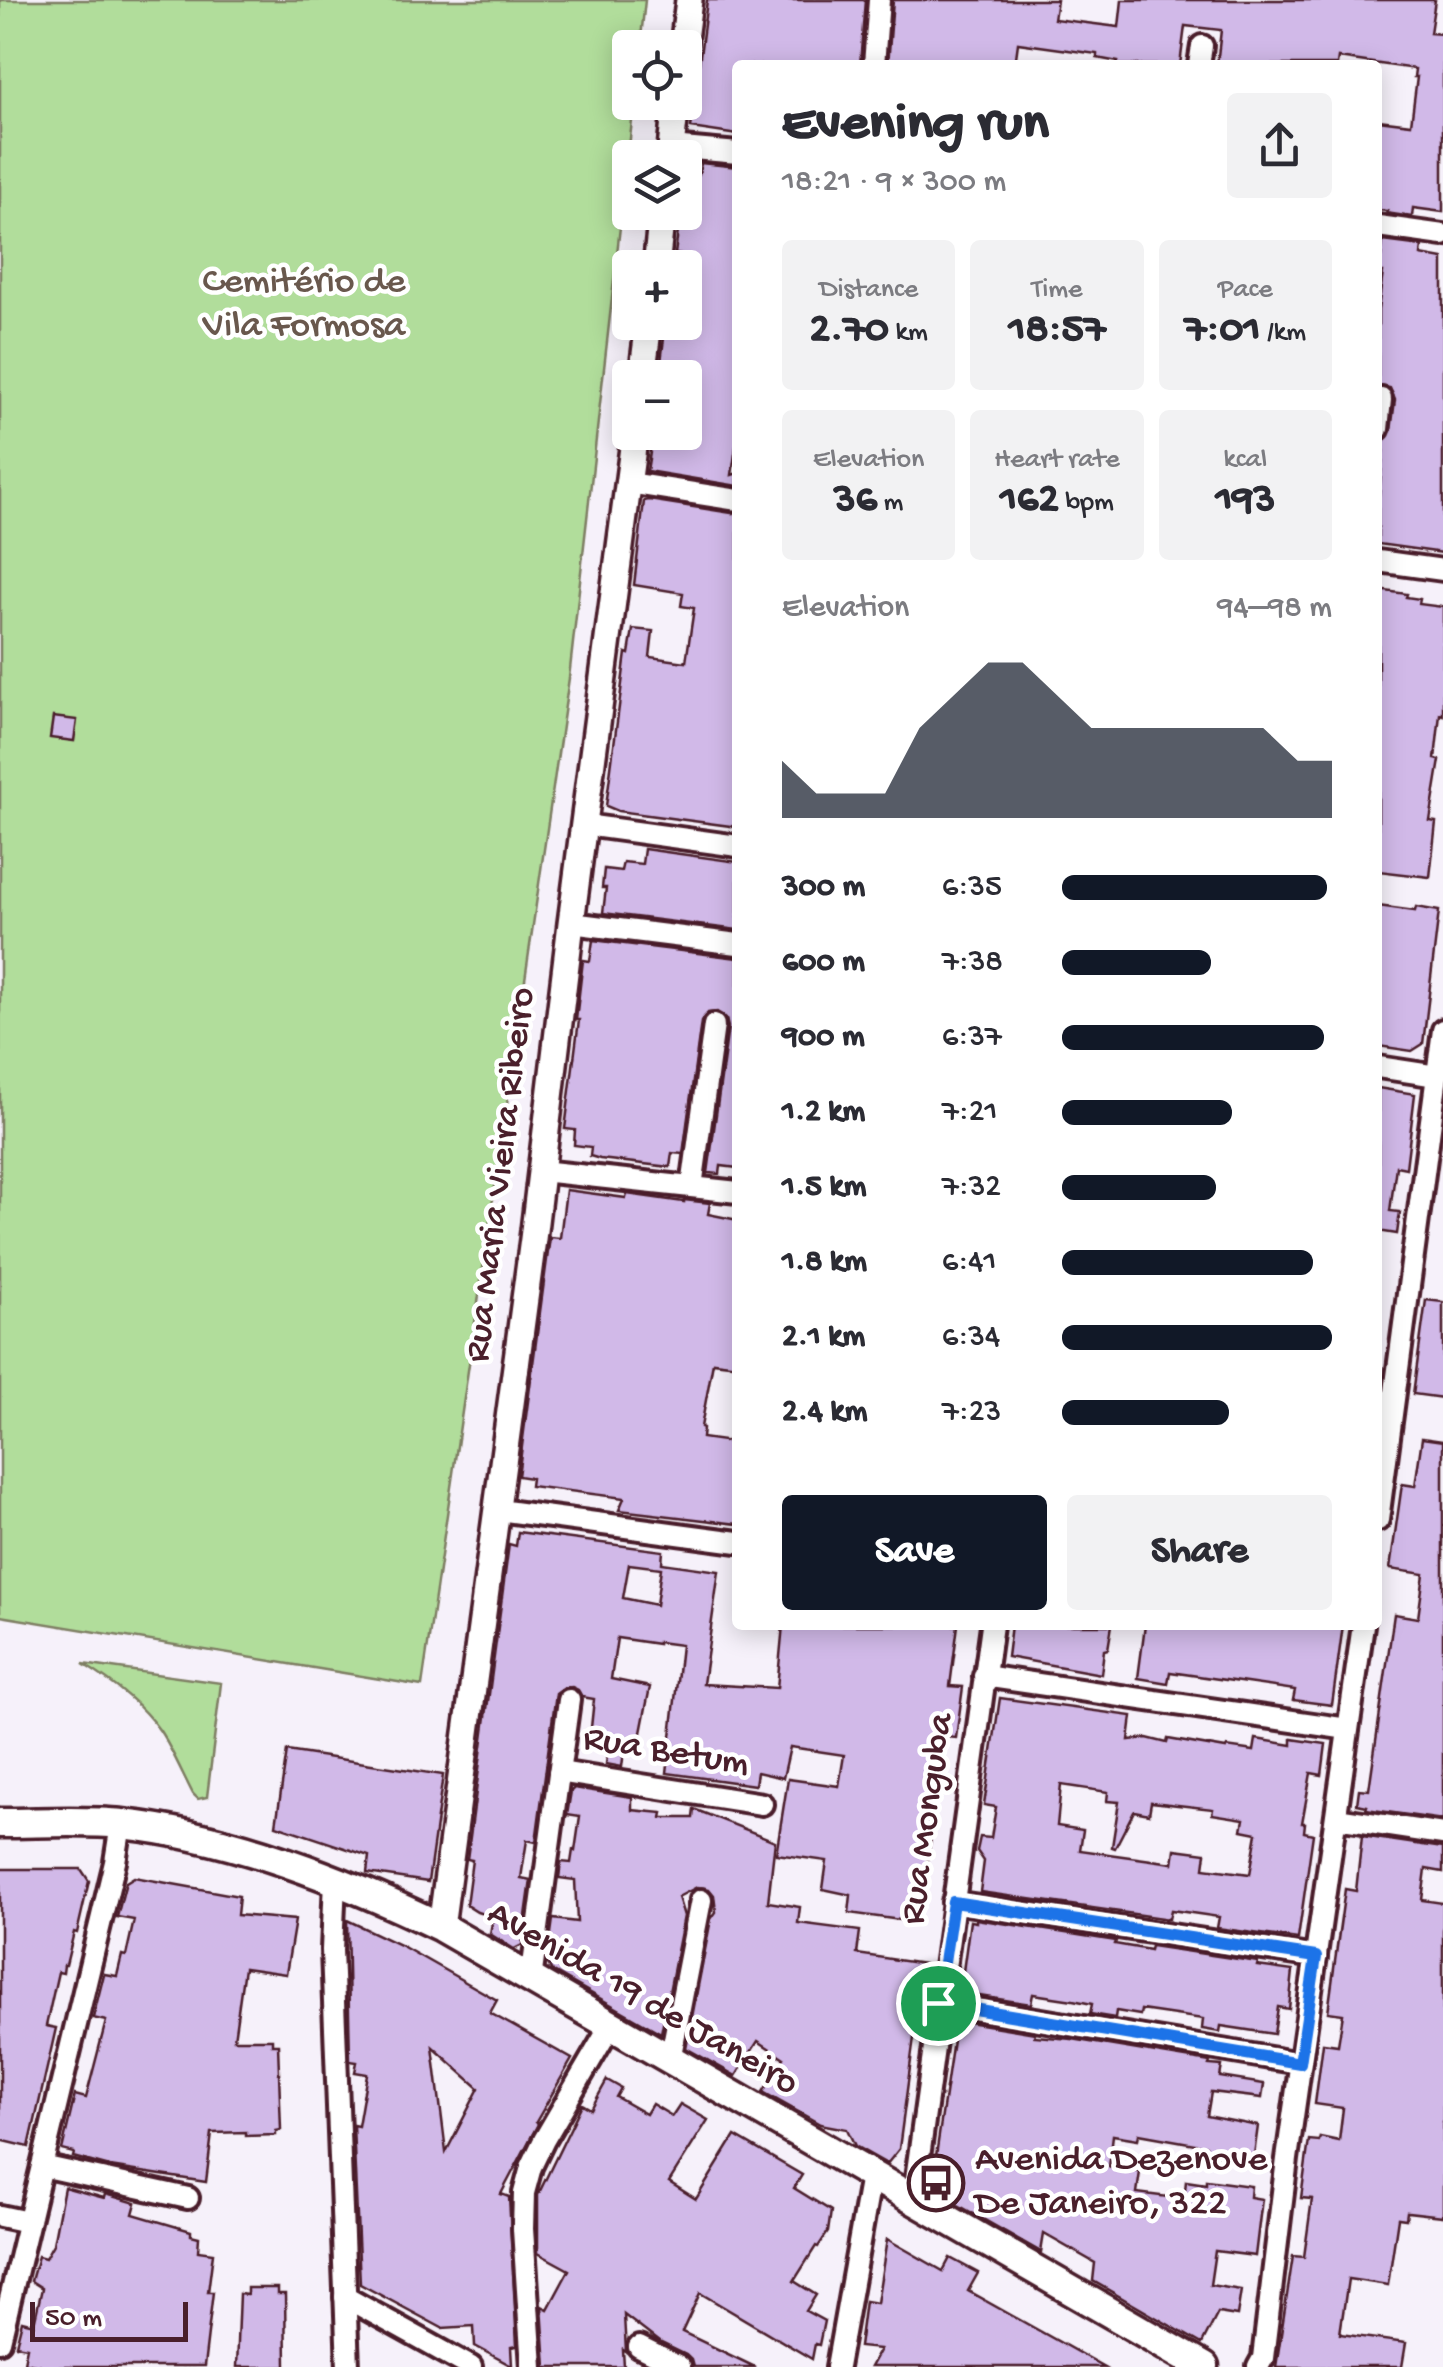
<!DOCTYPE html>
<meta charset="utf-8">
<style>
:root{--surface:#fff;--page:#f2f2f3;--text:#2b2b33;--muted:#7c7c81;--accent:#111827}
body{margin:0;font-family:"Gochi Hand",sans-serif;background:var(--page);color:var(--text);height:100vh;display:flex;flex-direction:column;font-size:38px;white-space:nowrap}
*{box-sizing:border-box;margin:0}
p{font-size:32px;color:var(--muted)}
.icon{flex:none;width:55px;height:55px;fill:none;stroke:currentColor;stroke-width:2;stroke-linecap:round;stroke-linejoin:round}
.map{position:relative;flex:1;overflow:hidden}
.panel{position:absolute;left:732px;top:60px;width:650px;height:1570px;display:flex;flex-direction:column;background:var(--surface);border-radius:10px;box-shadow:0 5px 25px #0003}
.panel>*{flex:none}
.controls{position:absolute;left:612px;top:30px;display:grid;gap:20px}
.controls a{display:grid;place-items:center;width:90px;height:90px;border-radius:10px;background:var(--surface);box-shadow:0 5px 25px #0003;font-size:50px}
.scale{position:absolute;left:30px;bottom:25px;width:158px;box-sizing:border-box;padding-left:10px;border:5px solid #4a1f2b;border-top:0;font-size:28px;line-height:35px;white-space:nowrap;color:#4a1f2b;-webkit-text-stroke:8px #fff;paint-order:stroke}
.pin{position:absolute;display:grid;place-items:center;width:85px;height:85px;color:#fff;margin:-42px;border:5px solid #fff;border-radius:50%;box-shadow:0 2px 10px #0007}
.round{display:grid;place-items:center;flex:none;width:105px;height:105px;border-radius:10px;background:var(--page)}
.headline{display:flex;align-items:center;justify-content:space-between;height:170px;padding:0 50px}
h1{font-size:55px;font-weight:700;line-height:75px}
.metrics{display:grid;grid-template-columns:repeat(3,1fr);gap:15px;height:170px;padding:10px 50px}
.metrics div{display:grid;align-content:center;border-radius:10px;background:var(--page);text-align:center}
.metrics b{font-size:42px;font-weight:700}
.metrics small{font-size:28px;font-weight:400}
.metrics p{font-size:28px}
.chart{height:280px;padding:20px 50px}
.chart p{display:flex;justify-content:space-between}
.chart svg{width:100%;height:180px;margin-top:10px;fill:var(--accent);opacity:.7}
.button{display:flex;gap:20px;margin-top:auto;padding:20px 50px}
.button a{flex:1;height:115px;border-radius:10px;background:var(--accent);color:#fff;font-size:40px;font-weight:700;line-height:115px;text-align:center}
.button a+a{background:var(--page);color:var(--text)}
ul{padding:0 50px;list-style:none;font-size:32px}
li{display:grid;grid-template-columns:160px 120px 1fr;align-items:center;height:75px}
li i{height:25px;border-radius:12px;background:var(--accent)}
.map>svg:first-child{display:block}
.green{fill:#b1dd9b;stroke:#7e7e63;stroke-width:2.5}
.building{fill:#d1b9e8;stroke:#4a1f2b;stroke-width:2.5;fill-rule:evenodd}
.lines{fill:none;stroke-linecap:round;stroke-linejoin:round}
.minor-casing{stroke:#4a1f2b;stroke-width:28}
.tertiary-casing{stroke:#4a1f2b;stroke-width:32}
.secondary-casing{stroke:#4a1f2b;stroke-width:35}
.minor{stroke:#fff;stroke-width:20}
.tertiary{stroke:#fff;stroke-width:25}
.secondary{stroke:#fff;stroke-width:28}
.route-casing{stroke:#fff;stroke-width:20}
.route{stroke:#1a73e8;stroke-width:12}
.labels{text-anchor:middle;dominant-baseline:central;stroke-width:9;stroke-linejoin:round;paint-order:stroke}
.park-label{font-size:38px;fill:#69584d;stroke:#fff}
.street-label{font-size:38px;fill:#4a1f2b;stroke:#fff}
.poi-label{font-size:38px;fill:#4a1f2b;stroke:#fff;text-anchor:start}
</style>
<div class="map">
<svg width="1443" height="2367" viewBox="0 0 1443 2367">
<rect width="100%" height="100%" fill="#f6f1fa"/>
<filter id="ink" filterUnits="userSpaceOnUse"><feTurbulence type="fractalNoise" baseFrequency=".01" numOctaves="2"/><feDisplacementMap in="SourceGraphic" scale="20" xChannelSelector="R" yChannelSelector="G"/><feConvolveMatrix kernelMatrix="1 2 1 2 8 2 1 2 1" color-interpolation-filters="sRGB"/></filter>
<g filter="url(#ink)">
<!-- green -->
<g class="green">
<path d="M0 0H645L640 47 630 48V102L634 103 569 678 422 1686 0 1616Z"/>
<path d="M83 1664 221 1683 207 1797 198 1799 193 1794C182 1773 173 1751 160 1731 141 1704 111 1681 83 1664Z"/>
</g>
<!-- building -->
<g class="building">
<path d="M707 0H865L860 65H738V135L691 128Z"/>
<path d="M893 0H1057L1054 19 1119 27 1122 0H1435L1430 33 1443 34V212L1413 208 1412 217 1386 213 1387 211 1378 210V120L1411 124 1417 77H1414L1415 69 1338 58 1337 65H1217L1221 30 1185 26 1180 65H1117L1118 62 1097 58V54L1018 43 1015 65H888Z"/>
<path d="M701 163 738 167V433L732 475 738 473V486L647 471 651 446 655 447 657 432H685V378H659L666 322H685L686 256 675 254 679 223H685L687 172 699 174Z"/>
<path d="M1383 241 1422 246 1421 255 1443 259V553L1378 544V505L1384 441 1391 431 1395 400 1390 388 1378 386V310L1383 272H1379Z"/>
<path d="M649 500 738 514V827L618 811 606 806 626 653 629 654 633 629 653 631 650 657 686 662 694 608 681 606 683 593 634 585 644 501Z"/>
<path d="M1378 590 1407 594 1406 597 1420 599 1419 604 1443 607V715L1440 714 1435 759 1440 760 1430 821 1436 822 1430 877 1378 871Z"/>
<path d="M53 717 77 720 74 741 50 738Z"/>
<path d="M644 849 738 862V930L603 913 606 888H602L604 869 621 871 623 862 642 864Z"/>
<path d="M1378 906 1415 911 1416 907 1439 911 1423 1044 1412 1051 1378 1046Z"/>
<path d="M593 940 738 958V1168L721 1166 720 1174 708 1173 728 1027 726 1019 717 1012 708 1013 701 1022 683 1154 672 1153 670 1167 600 1159 590 1156 591 1147 574 1145 575 1130 565 1129 579 1020H576L583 960 590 961Z"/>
<path d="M1378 1088 1415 1094 1406 1168 1396 1166 1390 1211 1400 1212 1397 1234 1378 1231Z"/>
<path d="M566 1190 626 1198 627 1194 684 1202V1200L710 1203 708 1214 738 1220V1365L713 1362 701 1427 703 1428 702 1438 738 1443V1524L619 1510 624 1498 530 1486 531 1478 518 1476 550 1237 560 1238Z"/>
<path d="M1426 1300 1443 1302V1398L1413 1394Z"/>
<path d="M1422 1438 1443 1441V1820L1366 1809 1367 1806 1357 1804 1359 1789 1369 1790 1394 1614 1418 1618 1424 1574 1390 1569 1402 1484 1415 1486Z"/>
<path d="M518 1532 663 1551 662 1563 719 1571 703 1684 777 1688 783 1625H958L950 1686 963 1687 956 1738 946 1737 936 1799 930 1798 925 1830 932 1831 924 1884 920 1883 915 1922 849 1913 851 1895 823 1889 827 1861 776 1854 788 1779 839 1786 844 1755 790 1747 783 1778 757 1772 755 1785 667 1773 681 1645 658 1642V1644L617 1638 611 1679 650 1687 637 1753 624 1751 622 1767 606 1764 608 1749 589 1747 594 1699 582 1697 578 1690 572 1687 563 1688 556 1693 536 1842 527 1840 521 1878 531 1880 522 1945 514 1949 490 1934 493 1917 477 1912 466 1905 472 1860 467 1859 509 1544 516 1546ZM629 1564 661 1568 656 1605 623 1598Z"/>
<path d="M1011 1625H1112L1108 1649 1104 1650 1101 1674 1007 1657Z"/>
<path d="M1145 1625H1343L1332 1705 1293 1700 1295 1690 1170 1672 1168 1683 1138 1678Z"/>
<path d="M1000 1698 1132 1716 1129 1740 1147 1738 1167 1743 1168 1739 1226 1749 1227 1747 1254 1751 1256 1739 1292 1745V1739L1326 1744 1322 1775 1311 1773 1302 1823H1305L1304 1832 1313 1834 1298 1939 1217 1928 1219 1917 1171 1910 1169 1919 980 1892 984 1861 977 1851 980 1837 991 1838 996 1807 984 1805ZM1061 1785 1108 1792 1107 1801 1119 1802 1112 1847 1115 1848 1134 1811 1149 1814 1151 1802 1213 1809 1212 1814 1244 1819 1242 1830 1257 1833 1250 1874 1204 1868 1206 1853 1175 1849 1173 1863 1080 1850 1083 1830 1057 1826Z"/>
<path d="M287 1751 443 1775 428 1882 367 1873 369 1856 276 1825Z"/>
<path d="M574 1788 632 1797V1810L663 1813 662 1818H693L694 1809 775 1841 768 1902 800 1907 798 1923 860 1931 857 1954 924 1964 899 2149 887 2164 855 2146 847 2129 820 2124 763 2092 784 2058 758 2041 736 2076 686 2048 711 1919 716 1912 714 1895 709 1889 697 1887 678 1897 684 1916 661 2033 552 1971 547 1962 553 1919 577 1922 575 1880 559 1878 561 1862 571 1863 573 1850 575 1851 580 1817 567 1815 571 1791Z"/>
<path d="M1362 1836 1443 1848V1872L1426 1869 1422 1900 1443 1903V2216L1407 2212 1406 2219 1398 2218 1388 2285 1348 2279 1340 2334 1406 2343 1402 2367H1276L1293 2256 1304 2257 1312 2199 1301 2198 1309 2140 1319 2141 1320 2137 1339 2141 1343 2108 1315 2104 1323 2043 1338 2045 1343 2014 1328 2012 1345 1889 1356 1891Z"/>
<path d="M0 1869H81L89 1881 77 1933 74 1932 66 1965H64L63 1973 58 1972 46 2026 56 2028 29 2147 0 2140Z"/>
<path d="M134 1877 239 1896 237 1915 295 1920 286 1974 244 1968 234 2039H272V2044H278L281 2130 276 2131V2135L246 2136V2132L212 2133 206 2182 110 2167 73 2157 74 2153 62 2150 75 2095 86 2098 106 2021 93 2018 104 1974 117 1976 122 1955 126 1956 134 1920 117 1917 126 1882Z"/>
<path d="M976 1919 1116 1941 1115 1944 1150 1950 1151 1946 1258 1962 1257 1966 1293 1971 1289 2009 1278 2007 1274 2034 1221 2026 1220 2032 1202 2029 1203 2019 1141 2010 1140 2015 1116 2011 1115 2018 1090 2014 1092 2004 1073 2000 1033 1994 1031 2004 960 1993 970 1921 976 1922Z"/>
<path d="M347 1920 402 1946 497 2000 490 2013 572 2059 536 2122 538 2124 501 2194 509 2197 517 2346 511 2347 512 2366 475 2346 474 2326 442 2328 360 2284 353 2125 358 2126 367 2074 355 2072 357 2062 350 2061ZM433 2047 479 2088 446 2152Z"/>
<path d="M956 2020 1035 2033 1034 2036 1072 2039 1210 2062 1209 2065 1222 2066 1220 2077 1264 2084 1262 2098 1211 2092 1207 2116 1258 2126 1254 2155H1205L1206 2146 1139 2134 1138 2139 1113 2135 1109 2167 1140 2172 1137 2193 1184 2199 1186 2181 1206 2184V2180L1251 2186 1250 2197 1262 2199 1255 2256 1215 2251 1210 2285 1241 2290 1237 2316 1218 2313 1202 2344 1093 2281 1095 2263 1044 2234 1041 2252 937 2193 932 2183Z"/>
<path d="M607 2080 621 2088 616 2097 646 2114 652 2104 672 2116 680 2104 708 2120 669 2182 696 2199 735 2136 802 2175 794 2188 831 2211 828 2232 818 2247 816 2246 794 2281 816 2295 806 2311 824 2321 819 2345 815 2344 812 2359 700 2293 682 2332 755 2367H693L691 2360 686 2355 659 2342 624 2315 626 2352 623 2350 624 2367H546L542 2306 548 2309 569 2270 538 2253V2195L582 2104 591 2109Z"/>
<path d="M64 2187 104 2198 105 2194 136 2203 133 2214 191 2231V2235L199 2237 198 2251 213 2253 208 2292H213L204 2367H51L24 2362 27 2347 16 2345 22 2321 34 2324 42 2288 31 2281 38 2256 45 2258 53 2244Z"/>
<path d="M887 2239 943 2271 950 2258 978 2273 968 2291 1104 2367H870L880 2349 859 2347 865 2301 877 2303Z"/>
<path d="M247 2288H278V2294H285L286 2367H236L239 2294 247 2295Z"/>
</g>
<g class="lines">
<!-- minor casing -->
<g class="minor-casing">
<g id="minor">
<path d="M874 65 879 0"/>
<path d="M1199 65 1202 46"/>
<path d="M671 147 738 153"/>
<path d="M1378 226 1443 235"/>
<path d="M1378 429 1381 399"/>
<path d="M629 483 738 500"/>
<path d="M1378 561 1443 570"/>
<path d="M585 825 738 846"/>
<path d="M571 923 738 944"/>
<path d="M1378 1067 1437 1076"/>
<path d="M541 1171 738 1192"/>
<path d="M692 1187 714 1025"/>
<path d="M498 1510 738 1542"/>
<path d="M1378 1520 1443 1030"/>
<path d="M984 1676 1348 1729"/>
<path d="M559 1772 762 1804"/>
<path d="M1336 1818 1443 1834"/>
<path d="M335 1880 332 1950 348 2367"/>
<path d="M953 1902 1316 1957"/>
<path d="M531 1980 569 1700"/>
<path d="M939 2003 1300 2063"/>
<path d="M670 2060 701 1900"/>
<path d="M42 2166 188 2198"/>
<path d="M913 2201 992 1625"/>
<path d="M0 2216 28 2222"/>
<path d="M345 2297 471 2367"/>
<path d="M0 2341 115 1862 121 1824"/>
<path d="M639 2347 679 2367"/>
<path d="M532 2367 523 2229 524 2193 531 2167 544 2140 611 2025"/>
<path d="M837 2367 871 2176"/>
<path d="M1258 2367 1263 2358 1287 2159 1363 1625"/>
</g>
</g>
<!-- tertiary casing -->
<g class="tertiary-casing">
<g id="tertiary">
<path d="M683 48 689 0"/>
<path d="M670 158 676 102"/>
<path d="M656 268 662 212"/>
<path d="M642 378 649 322"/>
<path d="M441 1927 533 1239 571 923 635 432"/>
</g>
</g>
<!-- secondary casing -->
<g class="secondary-casing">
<path id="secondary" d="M0 1823C40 1823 83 1820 122 1824 232 1836 343 1880 441 1927L1204 2367"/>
</g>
<!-- minor -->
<use href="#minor" class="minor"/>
<!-- tertiary -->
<use href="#tertiary" class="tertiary"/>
<!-- secondary -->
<use href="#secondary" class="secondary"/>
</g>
</g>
<g class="lines" filter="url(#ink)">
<!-- route casing -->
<g class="route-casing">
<path id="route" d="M953 1902 1316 1957 1300 2063 938 2003Z"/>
</g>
<!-- route -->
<use href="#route" class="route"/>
</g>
<!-- icons -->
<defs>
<g id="bus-ring" transform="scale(2.875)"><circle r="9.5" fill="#fff" stroke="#4a1f2b" stroke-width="1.5"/><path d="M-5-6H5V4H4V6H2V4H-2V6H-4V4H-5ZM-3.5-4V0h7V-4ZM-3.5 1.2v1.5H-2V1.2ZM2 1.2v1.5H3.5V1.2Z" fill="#4a1f2b"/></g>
</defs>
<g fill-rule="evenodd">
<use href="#bus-ring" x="936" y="2183"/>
</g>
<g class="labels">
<!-- park labels -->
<g class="park-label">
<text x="304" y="283">Cemitério de<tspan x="304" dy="44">Vila Formosa</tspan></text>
</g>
<!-- street labels -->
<g class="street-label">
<text transform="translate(502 1175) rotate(-83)">Rua Maria Vieira Ribeiro</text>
<text transform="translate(666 1753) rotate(9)">Rua Betum</text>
<text transform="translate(929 1819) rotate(-82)">Rua Monguba</text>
<text transform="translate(642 2000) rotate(30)">Avenida 19 de Janeiro</text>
</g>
<!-- poi labels -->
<g class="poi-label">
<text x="975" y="2161">Avenida Dezenove<tspan x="975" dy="44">De Janeiro, 322</tspan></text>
</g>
</g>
</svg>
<div class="controls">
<a><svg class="icon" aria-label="locate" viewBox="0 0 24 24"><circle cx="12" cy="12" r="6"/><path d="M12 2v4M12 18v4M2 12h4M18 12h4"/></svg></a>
<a><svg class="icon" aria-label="layers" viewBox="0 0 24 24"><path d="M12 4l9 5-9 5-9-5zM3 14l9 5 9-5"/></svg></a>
<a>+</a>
<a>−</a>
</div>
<div class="scale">50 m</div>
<div class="pin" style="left:938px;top:2003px;background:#1e9e55"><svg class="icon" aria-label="arrive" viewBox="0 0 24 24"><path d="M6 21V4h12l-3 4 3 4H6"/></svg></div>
<section class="panel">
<div class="headline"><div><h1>Evening run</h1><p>18:21 · 9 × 300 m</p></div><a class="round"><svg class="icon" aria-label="share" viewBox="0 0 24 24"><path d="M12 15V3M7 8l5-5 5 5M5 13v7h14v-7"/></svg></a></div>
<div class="metrics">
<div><p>Distance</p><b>2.70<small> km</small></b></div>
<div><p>Time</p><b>18:57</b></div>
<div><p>Pace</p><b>7:01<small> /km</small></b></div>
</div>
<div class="metrics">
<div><p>Elevation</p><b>36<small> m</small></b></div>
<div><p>Heart rate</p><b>162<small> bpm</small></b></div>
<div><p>kcal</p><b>193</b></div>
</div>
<div class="chart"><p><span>Elevation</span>94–98 m</p>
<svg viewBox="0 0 160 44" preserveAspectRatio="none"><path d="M0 44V30L10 38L20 38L30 38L40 22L50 14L60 6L70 6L80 14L90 22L100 22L110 22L120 22L130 22L140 22L150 30L160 30V44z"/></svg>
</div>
<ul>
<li><b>300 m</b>6:35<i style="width:98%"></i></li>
<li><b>600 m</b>7:38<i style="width:55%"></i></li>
<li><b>900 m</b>6:37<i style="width:97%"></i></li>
<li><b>1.2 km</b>7:21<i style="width:63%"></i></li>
<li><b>1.5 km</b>7:32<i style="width:57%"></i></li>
<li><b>1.8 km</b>6:41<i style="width:93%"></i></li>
<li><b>2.1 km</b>6:34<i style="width:100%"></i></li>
<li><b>2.4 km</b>7:23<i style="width:62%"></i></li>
</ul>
<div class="button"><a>Save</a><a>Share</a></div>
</section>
</div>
